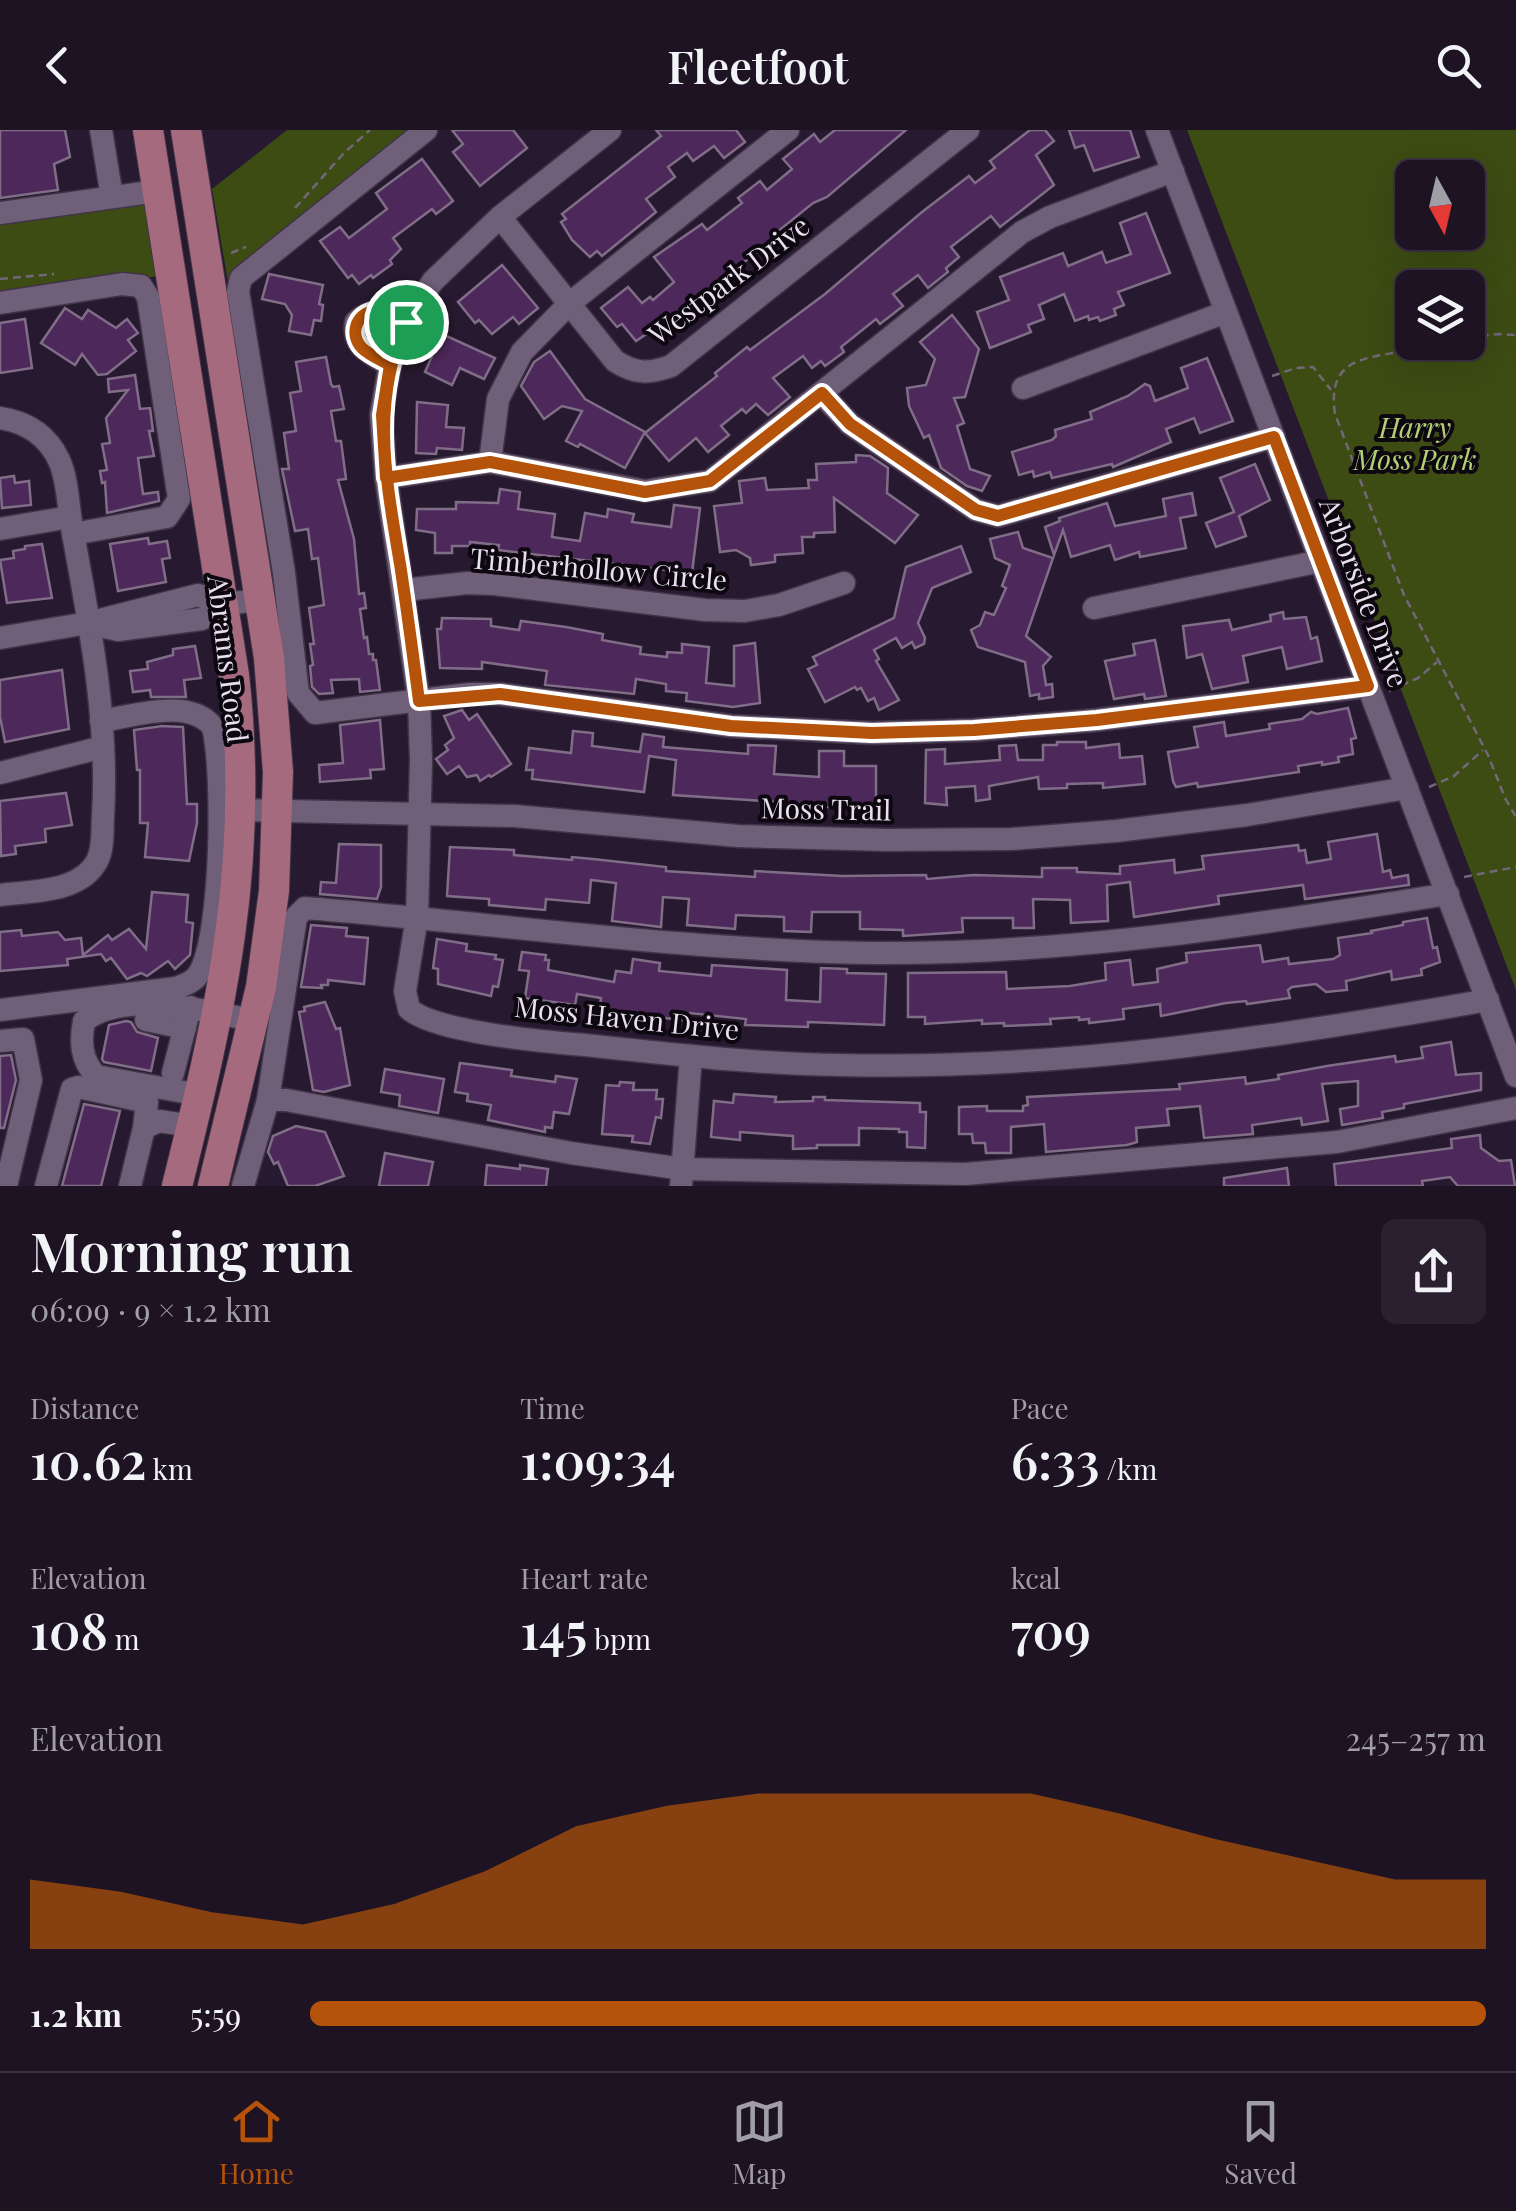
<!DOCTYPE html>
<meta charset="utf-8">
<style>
:root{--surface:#1d1323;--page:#2a2030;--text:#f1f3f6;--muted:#a09ea6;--line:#3b3241;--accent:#b45309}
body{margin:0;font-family:"Playfair Display",serif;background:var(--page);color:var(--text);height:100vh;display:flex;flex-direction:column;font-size:38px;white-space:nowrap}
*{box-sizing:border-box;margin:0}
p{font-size:32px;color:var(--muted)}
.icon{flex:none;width:55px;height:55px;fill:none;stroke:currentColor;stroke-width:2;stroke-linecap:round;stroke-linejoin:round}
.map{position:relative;height:1056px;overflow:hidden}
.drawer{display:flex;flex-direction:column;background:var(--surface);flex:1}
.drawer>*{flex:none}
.needle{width:65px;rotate:172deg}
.fabs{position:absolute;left:1395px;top:30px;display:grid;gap:20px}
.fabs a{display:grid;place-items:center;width:90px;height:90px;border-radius:15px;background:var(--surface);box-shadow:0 10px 40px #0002,0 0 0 2px var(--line);font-size:50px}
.pin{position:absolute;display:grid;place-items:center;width:85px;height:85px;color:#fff;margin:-42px;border:5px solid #fff;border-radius:50%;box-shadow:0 2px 10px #0007}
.round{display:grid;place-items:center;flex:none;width:105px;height:105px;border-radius:15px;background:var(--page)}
.overview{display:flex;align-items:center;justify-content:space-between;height:170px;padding:0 30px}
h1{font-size:55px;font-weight:600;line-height:75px}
.figures{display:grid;grid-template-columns:repeat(3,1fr);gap:15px;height:170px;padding:10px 30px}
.figures div{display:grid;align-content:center}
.figures b{font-size:50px;font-weight:600}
.figures small{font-size:28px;font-weight:400}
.figures p{font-size:28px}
.chart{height:280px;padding:20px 30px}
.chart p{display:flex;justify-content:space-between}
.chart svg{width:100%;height:180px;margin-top:10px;fill:var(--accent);opacity:.7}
ul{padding:0 30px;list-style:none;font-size:32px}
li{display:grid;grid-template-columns:160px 120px 1fr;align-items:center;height:75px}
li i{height:25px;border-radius:12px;background:var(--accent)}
header{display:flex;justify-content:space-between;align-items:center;height:130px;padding:0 30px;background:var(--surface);font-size:45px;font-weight:600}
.tab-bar{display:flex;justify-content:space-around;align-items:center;height:140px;border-top:2px solid var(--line);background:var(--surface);font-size:28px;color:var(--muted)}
.tab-bar a{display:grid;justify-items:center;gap:5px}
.tab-bar .selected{color:var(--accent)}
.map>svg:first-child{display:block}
.green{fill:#3d4c13;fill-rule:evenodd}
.building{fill:#4d285a;stroke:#806d87;stroke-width:2.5}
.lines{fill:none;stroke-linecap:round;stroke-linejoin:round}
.minor-casing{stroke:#403447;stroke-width:25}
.major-casing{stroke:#403447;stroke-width:32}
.path{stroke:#73677a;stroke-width:2.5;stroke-dasharray:8 5;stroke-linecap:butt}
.minor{stroke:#6f5f79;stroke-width:22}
.major{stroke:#a56a7d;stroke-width:30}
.route-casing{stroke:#fff;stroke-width:20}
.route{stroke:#b45309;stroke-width:12}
.labels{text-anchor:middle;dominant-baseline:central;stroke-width:8;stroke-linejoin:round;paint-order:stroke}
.street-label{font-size:28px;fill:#e9e0ef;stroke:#0d0710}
.park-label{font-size:28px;font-style:italic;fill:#b2d073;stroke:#0d0710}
</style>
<header><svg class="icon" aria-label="back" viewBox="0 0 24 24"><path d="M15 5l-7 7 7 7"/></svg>Fleetfoot<svg class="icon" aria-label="search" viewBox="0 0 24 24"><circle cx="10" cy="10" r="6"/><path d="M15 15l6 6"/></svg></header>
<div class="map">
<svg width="1516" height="1056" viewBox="0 0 1516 1056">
<rect width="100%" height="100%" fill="#27192f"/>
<!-- green -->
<g class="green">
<path d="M287 0H420L228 152 212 59Z"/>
<path d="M1187 0H1516V860ZM1412 48H1468V102H1412ZM1412 158H1468V212H1412Z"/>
<path d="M143 67 158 146 0 170V88Z"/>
</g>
<!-- building -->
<g class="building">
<path d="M0 0H65L70 27 54 34 58 60 0 68Z"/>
<path d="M452 0H513L527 18 480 56 453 22 463 14Z"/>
<path d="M656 0H736L745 12 724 28 714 16 693 31 687 23 668 37 675 47 646 69 656 82 602 126 597 121 590 127 572 110 561 92 566 89 562 84 661 6Z"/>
<path d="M835 0H906L827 67 813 73 777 102 780 105 666 191 668 193 657 203 654 199 636 211 622 194 617 197 601 178 628 157 642 173 650 167 653 170 674 152 654 127 702 94 707 100 742 73 738 68 760 51 767 60 792 39 783 29 814 4 820 12Z"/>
<path d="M1030 0H1045L1054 11 1036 25 1054 55 1000 97 991 86 951 117 959 127 946 138 948 142 928 158 918 145 893 164 903 176 880 194 876 189 841 217 844 222 825 236 821 231 812 238 803 226 773 248 790 267 768 285 756 274 746 283 742 279 721 296 729 305 708 322 696 308 669 331 645 303 717 246 715 243 747 217 750 220 825 164 922 82 969 46 975 53 995 38 990 31Z"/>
<path d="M1069 0H1130L1139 27 1094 41 1084 15 1075 18Z"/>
<path d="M422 29 453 71 436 84 432 79 393 108 401 119 390 130 392 134 373 148 371 145 359 154 352 145 348 148 320 111 340 97 349 108 387 79 376 63Z"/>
<path d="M1146 83 1170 143 1118 162 1124 175 1114 179 1116 185 1100 191 1098 187 1089 190 1088 186 1075 191 1064 164 1039 175 1044 189 1028 195 1031 202 990 218 977 182 1009 170 1000 147 1063 123 1068 136 1102 122 1106 133 1131 124 1120 93Z"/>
<path d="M502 135 538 178 519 194 513 187 492 204 479 190 475 193 458 172Z"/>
<path d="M269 144 323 155 319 174 323 175 321 191 314 190 311 205 289 201 292 185 285 174 262 169Z"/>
<path d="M65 178 82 189 88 180 116 198 127 189 138 203 128 210 136 221 107 244 98 245 82 224 75 235 41 213Z"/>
<path d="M952 185 979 219 965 267 954 268 964 293 957 296 970 339 990 346 982 361 967 356 941 338 929 305 924 308 909 276 907 258 926 255 935 229 920 212Z"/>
<path d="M25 189 32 238 0 243V193Z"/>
<path d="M442 204 495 228 484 249 460 238 452 255 425 242Z"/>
<path d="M550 221 585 269 645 302 625 338 580 314 578 317 566 311 582 281 562 276 544 289 521 256 534 232Z"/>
<path d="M326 227 331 254 333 257 339 256 344 279 331 281 336 311H341L346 349 338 350 354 409 359 464 364 463 366 478 360 479 364 508 367 507 369 524H373V530H376L380 560 360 562 359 549 331 550 333 563 319 564 312 557 310 536 313 535 310 514H314L309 478 324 475 318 428 312 429 308 399 295 401 282 339H289L284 303 296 301 290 263 301 261 296 232Z"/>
<path d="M1207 228 1233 291 1200 303 1194 288 1166 299 1171 312 1113 337 1112 334 1052 348 1050 342 1034 347 1033 341 1019 345 1012 322 1052 310 1056 306 1055 300 1092 289 1090 282 1128 266 1145 254 1150 256 1155 271 1188 258 1181 238Z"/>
<path d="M135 245 140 279 150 278 153 301H149L154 326 138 328 143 364 158 362 159 371 107 383 105 352 102 353 100 341 107 340 102 314 110 313 106 288 128 260 109 262 108 249Z"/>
<path d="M417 272 448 275 446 297 464 298 462 320 437 318 436 324 416 323Z"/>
<path d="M856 325 870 326 888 338 887 363 918 385 895 413 834 368 835 402 814 403V407H802L803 423 775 425V432L751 435 750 428 736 420 720 422 714 376 742 373 739 351 765 348 767 360 809 358 808 350H817L816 334 856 332Z"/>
<path d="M1255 334 1270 370 1239 386 1246 406 1216 417 1206 393 1234 382 1220 348Z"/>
<path d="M14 346 15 353 29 351 31 375 2 378 0 348Z"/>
<path d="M500 359 520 362 518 379 555 384 552 407 580 411 585 383 607 387 608 379 634 384 632 392 671 397 674 375 700 378 692 443 498 420 499 415 470 412V416H452V423H435V403L416 400 417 379H456V372L498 373Z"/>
<path d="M1192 363 1196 385 1180 388 1186 418 1140 427 1139 422 1115 430 1110 415 1071 427 1063 400 1054 425 1045 397 1060 391 1059 388 1107 373 1115 396 1166 386 1163 369Z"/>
<path d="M1018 402 1023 418 1053 428 1026 506 1051 527 1043 536 1046 555 1052 554 1053 567 1039 569V564L1030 566 1025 532 978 517 971 500 980 495 985 482 994 485 1006 458 1002 456 1010 435 995 428 990 409Z"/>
<path d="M148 408 149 414 167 411 170 428 162 429 166 452 118 461 110 414Z"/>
<path d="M42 414 52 468 7 473 0 430 14 428 13 421 25 419V416Z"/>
<path d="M961 416 971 442 932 458 918 493 925 508 924 514 915 518 912 512 902 518 896 508 874 520 879 529 876 531 899 570 879 580 874 568 868 571 861 558 857 560 855 557 825 572 808 539 817 535 813 527 894 488 906 437Z"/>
<path d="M1283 482 1284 489 1306 487 1311 509 1317 507 1322 531 1287 539 1282 517 1243 526 1248 552 1212 559 1202 524 1187 528 1183 496 1229 490 1232 500 1271 491 1270 485Z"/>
<path d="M442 488 491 489V496L519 500 521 491 566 497 603 504 602 510 641 517 640 524 667 527V522L682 523V514L709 517 706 553 734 556V516L755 513 760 573 733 577 686 571 687 563 666 561V554L636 549 634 564 545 555 547 541 482 532V539L440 538 437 499H441Z"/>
<path d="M1155 510 1166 566 1145 569 1144 564 1114 569 1105 531 1135 525 1133 514Z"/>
<path d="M195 516 201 548 184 550 186 567H151L150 560 133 562 130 541 148 539 147 532 173 525V519Z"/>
<path d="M62 540 69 599 5 612 0 587V550Z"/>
<path d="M1348 578 1356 608 1351 609 1353 624 1338 627 1339 632 1322 635V632L1298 636 1299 642 1198 657 1197 653 1176 657 1173 651 1168 622 1198 617 1194 597 1224 592 1226 606 1270 599 1269 594 1302 589 1311 582 1317 584Z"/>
<path d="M462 580 469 590 477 584 511 634 491 647 489 645 480 651 477 645 467 647 459 636 447 644 436 629 448 620 445 615 454 608 444 586Z"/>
<path d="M380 590 384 639 370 640 371 648 320 652 319 635 343 633 340 595Z"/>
<path d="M162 596 183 597 187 674H197V693L189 731 145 727 148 693H140V640H137L134 600Z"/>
<path d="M573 601 593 603 592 616 640 622 643 604 664 607 663 617 748 624V615L776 616 774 644 819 647V621H844V636H876V677H824V675L673 665 676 630 649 626 644 662 532 649 533 640H526L529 618 571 623Z"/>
<path d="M1057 612H1086V618L1119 614 1120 628 1142 626 1145 654 1103 658V653L1067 654V658L1039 659 1038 647 989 656 990 669 976 671 975 656 946 658 947 675 925 673 926 620 945 619V634L1000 630 999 616 1016 615 1018 630H1043V615H1057Z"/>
<path d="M66 663 72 695 45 699 46 712 15 716 16 724 1 726 0 671Z"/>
<path d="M1377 704 1383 742 1390 740 1392 748 1408 745 1409 755 1305 769 1303 755 1218 766 1219 774 1134 787 1130 752 1107 755 1108 791 1071 793 1070 770 1033 769 1034 798H1013V788H962L963 802 903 806V800L860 799V782H812L811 802 784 801V787L736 785 735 799 687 795 689 769 663 767 661 797 612 791 616 753 591 750 589 773 546 769 545 780 489 775V769L447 766 450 717 514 720V725L572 730V727L593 729 666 737V741L755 747V741L842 746 926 745 927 749 973 745 1042 747V738H1077V742L1120 744V736L1174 730 1175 743 1204 739 1202 726 1298 715 1299 721 1305 720 1307 733 1331 729 1328 712Z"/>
<path d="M339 714 381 715V757L377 769 320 764 321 752 336 753Z"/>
<path d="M152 762 188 765 186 792 193 793 190 825 175 839 168 831 147 846 141 843 127 849 111 828 106 831 101 824 67 829 68 835 0 841V802L21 800 22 806 58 802 65 810 81 808 83 825 108 805 112 810 129 799 146 819Z"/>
<path d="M1427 788 1433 818 1437 817 1440 832 1421 839 1422 845 1392 850 1391 841 1346 851 1347 860 1326 862 1316 854 1292 857 1288 860 1290 868 1247 874 1246 871 1226 873 1161 886 1160 874 1123 879 1124 889 1089 893V889L1079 890V887L1050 889 1051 894 1004 896V893L982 894V890L925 894V887H908V843L1006 842 1007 859 1070 856 1106 850 1105 833 1130 830 1133 855 1158 852 1157 839 1187 832 1186 823 1260 815 1263 832 1288 828 1289 834 1333 829 1340 825 1338 808 1372 803 1371 801 1403 795V792Z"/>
<path d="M311 795 347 798 346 806 368 808 364 854 328 850V855H321L322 858 301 857Z"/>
<path d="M437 809 467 814 466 821 496 825 495 829 503 830 498 857 493 856 491 866 438 854V839L433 838Z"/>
<path d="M522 822 546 825 545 830H549L548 840 614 852 616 841 631 843 633 829 660 833 659 841 711 846 712 835 787 840 786 870 820 872 821 838 847 839V843L886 844 884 895 808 892V897L745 895 746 889 690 883 689 891 599 880 601 868 577 864 575 875 525 868 529 841 519 840Z"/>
<path d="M325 872 336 899 340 898 350 955 324 962 313 960 299 882 305 881 304 877Z"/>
<path d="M126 891 131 892 137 902 158 908 151 941 104 932 102 929 109 895Z"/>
<path d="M1451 912 1456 945 1481 943V960L1404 974V978L1382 982 1383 988 1365 991 1342 995 1340 979 1358 976V951L1322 954 1328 991 1302 995 1301 988 1252 995 1253 1004 1204 1008 1200 976 1167 979 1169 995 1136 998 1137 1012 1127 1015 1046 1022 1044 994 1011 997V1023H986L985 1013H973L972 1004H959V977L987 976V981H1023V976L1028 975 1027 967 1180 959 1179 954 1245 947 1246 954 1279 949 1278 945 1327 936 1395 926 1396 932 1423 928 1421 917Z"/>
<path d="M11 925 16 950 4 998H0V926Z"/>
<path d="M460 933 512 940 511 946 555 952 556 946 577 949 569 984 554 982 552 998 545 997V1002L488 990 491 975 467 971 468 964 455 962Z"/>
<path d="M385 939 444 949 438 983 399 976 400 965 381 962Z"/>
<path d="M620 952 634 953 633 960H657L656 969H663L661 988 656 987 650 1014 632 1012 633 1006 602 1004 606 955 619 956Z"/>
<path d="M734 964 776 967 775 972 813 971V967H825V970L920 973V982H926L925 1018 907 1017V1002H899V999L859 998V1015H817V1018L793 1019V1006L740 1002V1010L711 1007 714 971 733 973Z"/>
<path d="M84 974 120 981 101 1056H62Z"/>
<path d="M296 996 325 1002 344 1046 315 1056H288L278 1032 274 1034 268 1022 273 1006Z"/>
<path d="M1480 1005 1481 1018 1499 1031 1511 1030 1515 1056H1458L1450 1047 1422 1051 1423 1056H1336L1334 1034 1452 1018 1451 1009Z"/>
<path d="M385 1023 433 1032 428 1056H379Z"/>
<path d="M487 1035 520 1039V1035L548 1039 546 1056H485Z"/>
<path d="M1287 1038 1289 1056H1224V1048Z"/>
</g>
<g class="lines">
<!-- minor casing -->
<g class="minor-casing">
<g id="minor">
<path d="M101 0 112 67"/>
<path d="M426 0 241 148 238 161 284 443 298 563 315 583 470 564H500L731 596 872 603 974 600 1097 590 1368 556"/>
<path d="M610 0 500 87 433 151 406 192 390 235 381 285 386 348 419 571 421 630 417 787 405 861 409 879C435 902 547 912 585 915 670 924 756 934 841 935 1059 940 1274 908 1488 870"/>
<path d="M1157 0 1516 946"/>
<path d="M1173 41 1050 87 1022 102 821 263 850 294 976 380 998 386 1274 307"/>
<path d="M0 83 157 61"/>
<path d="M500 87 615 231C635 244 649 244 671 236L968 0"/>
<path d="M0 173 122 154 141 156 148 167 179 369 167 387 73 404"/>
<path d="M390 235C371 224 352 217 356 192 373 176 387 183 406 192"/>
<path d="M1023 258 1226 182"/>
<path d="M0 288C27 292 47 305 59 330 68 350 68 376 72 398 89 492 109 589 103 686 102 700 104 718 97 731 80 763 31 761 0 765"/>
<path d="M490 332 498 269 522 222 570 173 788 0"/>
<path d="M386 348 490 332 645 361 710 351 821 263"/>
<path d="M0 399 70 387"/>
<path d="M404 460 467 453 494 454 705 480 745 481 779 475 844 453"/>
<path d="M1094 478 1321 431"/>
<path d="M88 493 118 500 202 489 224 474 260 470"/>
<path d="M0 508 88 493 198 465 224 474"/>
<path d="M0 643 103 617"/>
<path d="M242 680 515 686 738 706 888 710 1012 709 1116 701 1247 685 1407 658"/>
<path d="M0 880 176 858C187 854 196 851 201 840 222 797 224 644 213 597 189 567 135 586 101 591"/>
<path d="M146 890 185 898"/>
<path d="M0 911 23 909 31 950 6 1056"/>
<path d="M173 943 190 877"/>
<path d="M200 965 96 946C81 930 80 912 84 891 125 859 208 881 255 891"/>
<path d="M268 970 296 787 305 778C493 793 680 820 870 823 1065 825 1256 795 1448 764"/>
<path d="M46 1056 72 959 78 957 147 972 144 998"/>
<path d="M130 1056 144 998 159 991 192 996"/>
<path d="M243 1056 268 970H286L571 1023 683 1039 965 1044 1337 1012 1516 978"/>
<path d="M681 1056 691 926"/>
</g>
</g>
<!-- major casing -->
<g class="major-casing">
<g id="major">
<path d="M148 0 234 545C255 731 222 877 177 1056"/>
<path d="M186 0 269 528 278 642 274 761 261 857 213 1056"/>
</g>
</g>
<!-- path -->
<g class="path">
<path d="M295 78 344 23 370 0"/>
<path d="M231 123 246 117"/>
<path d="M0 149 54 144"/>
<path d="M1468 208 1498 204 1516 205"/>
<path d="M1444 212C1430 215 1418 219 1404 221 1362 229 1327 229 1335 284L1404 465 1488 625 1505 668 1516 687"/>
<path d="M1272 246 1296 238 1313 237 1331 260"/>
<path d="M1389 561 1418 548 1437 532"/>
<path d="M1429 657 1454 646 1483 620"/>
<path d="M1464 747 1516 737"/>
</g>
<!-- minor -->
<use href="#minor" class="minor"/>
<!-- major -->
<use href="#major" class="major"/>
</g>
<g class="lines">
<!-- route casing -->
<g class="route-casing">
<path id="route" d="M406 192C370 274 386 349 400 434 407 479 413 525 419 571L500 564 731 596 872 603 974 600 1097 590 1368 556 1274 307 998 386 976 380 850 294 822 263 710 351 645 362 490 332 386 348 382 285 390 235C381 230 369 225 362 218 349 204 356 183 375 181 386 181 396 187 406 192"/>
</g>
<!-- route -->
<use href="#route" class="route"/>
</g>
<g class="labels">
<!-- street labels -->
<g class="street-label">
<text transform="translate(728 149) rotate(-37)">Westpark Drive</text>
<text transform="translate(599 438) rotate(5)">Timberhollow Circle</text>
<text transform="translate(1365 462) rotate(69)">Arborside Drive</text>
<text transform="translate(229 529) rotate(83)">Abrams Road</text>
<text transform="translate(826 678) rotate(1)">Moss Trail</text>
<text transform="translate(627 887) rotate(6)">Moss Haven Drive</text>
</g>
<!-- park labels -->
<g class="park-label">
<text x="1415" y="296">Harry<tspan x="1415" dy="32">Moss Park</tspan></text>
</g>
</g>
</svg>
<div class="fabs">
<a><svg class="needle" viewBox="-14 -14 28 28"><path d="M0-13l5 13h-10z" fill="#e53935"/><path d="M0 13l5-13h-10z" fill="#a09ea6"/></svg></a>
<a><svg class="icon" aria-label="layers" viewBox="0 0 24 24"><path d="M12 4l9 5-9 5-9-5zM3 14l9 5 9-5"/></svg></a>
</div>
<div class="pin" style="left:406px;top:192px;background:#1e9e55"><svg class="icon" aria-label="arrive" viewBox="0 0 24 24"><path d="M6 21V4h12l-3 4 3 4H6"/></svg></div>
</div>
<section class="drawer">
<div class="overview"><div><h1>Morning run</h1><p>06:09 · 9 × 1.2 km</p></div><a class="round"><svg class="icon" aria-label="share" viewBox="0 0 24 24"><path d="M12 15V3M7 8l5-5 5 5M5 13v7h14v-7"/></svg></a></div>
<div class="figures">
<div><p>Distance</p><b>10.62<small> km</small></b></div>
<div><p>Time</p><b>1:09:34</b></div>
<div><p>Pace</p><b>6:33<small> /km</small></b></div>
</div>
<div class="figures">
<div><p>Elevation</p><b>108<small> m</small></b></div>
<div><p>Heart rate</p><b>145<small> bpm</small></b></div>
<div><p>kcal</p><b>709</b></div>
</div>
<div class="chart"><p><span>Elevation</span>245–257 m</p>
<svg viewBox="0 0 160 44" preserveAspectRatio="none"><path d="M0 44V27L10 30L20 35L30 38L40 33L50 25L60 14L70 9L80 6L90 6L100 6L110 6L120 11L130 17L140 22L150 27L160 27V44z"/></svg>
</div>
<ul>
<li><b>1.2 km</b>5:59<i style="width:100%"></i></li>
</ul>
</section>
<nav class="tab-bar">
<a class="selected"><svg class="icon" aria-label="home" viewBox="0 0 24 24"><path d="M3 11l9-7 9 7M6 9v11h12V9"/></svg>Home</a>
<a><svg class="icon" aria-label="map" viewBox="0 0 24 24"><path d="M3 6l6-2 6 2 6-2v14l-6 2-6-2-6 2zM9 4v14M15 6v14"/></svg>Map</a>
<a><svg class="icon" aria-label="saved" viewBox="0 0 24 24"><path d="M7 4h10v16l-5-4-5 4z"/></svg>Saved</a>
</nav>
